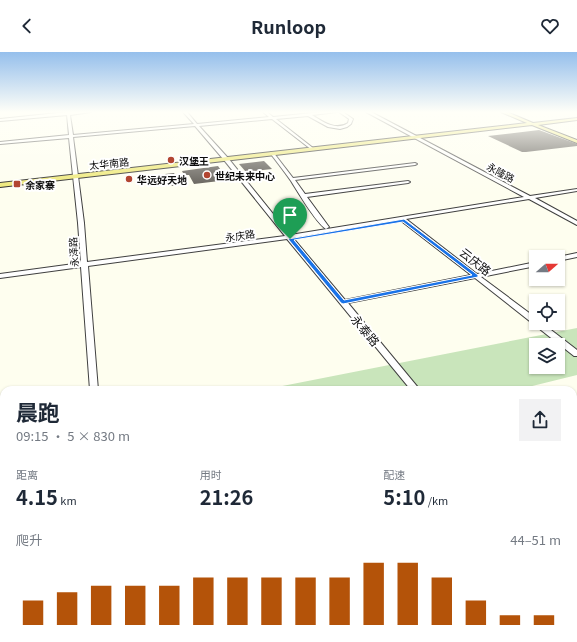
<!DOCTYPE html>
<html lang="zh">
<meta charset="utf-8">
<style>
:root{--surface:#fff;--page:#f2f2f3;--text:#1f2937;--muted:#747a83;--accent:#b45309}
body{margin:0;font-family:Georgia,"Noto Sans SC",serif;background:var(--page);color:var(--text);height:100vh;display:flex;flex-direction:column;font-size:15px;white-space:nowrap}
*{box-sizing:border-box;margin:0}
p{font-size:13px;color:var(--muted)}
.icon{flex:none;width:22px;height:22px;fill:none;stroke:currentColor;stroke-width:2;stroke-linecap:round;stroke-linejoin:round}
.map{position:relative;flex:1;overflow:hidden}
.details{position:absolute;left:0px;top:334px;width:577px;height:256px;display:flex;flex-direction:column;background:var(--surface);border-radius:12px 12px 0 0;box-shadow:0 1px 3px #0004}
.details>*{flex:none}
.needle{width:26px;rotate:70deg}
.controls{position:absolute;left:529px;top:198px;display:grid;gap:8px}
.controls a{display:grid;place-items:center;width:36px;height:36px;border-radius:0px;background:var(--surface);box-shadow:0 1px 3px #0004;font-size:20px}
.pin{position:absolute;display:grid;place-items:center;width:34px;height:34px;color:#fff;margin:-41px -17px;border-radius:50% 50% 50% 0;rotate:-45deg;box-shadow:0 0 4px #0007}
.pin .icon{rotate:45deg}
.round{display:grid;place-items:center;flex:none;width:42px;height:42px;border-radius:0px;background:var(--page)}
.overview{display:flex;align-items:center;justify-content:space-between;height:68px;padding:0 16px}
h1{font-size:22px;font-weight:700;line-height:30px}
.stats{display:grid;grid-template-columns:repeat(3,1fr);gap:6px;height:68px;padding:4px 16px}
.stats div{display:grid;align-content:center}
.stats b{font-size:20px;font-weight:700}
.stats small{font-size:11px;font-weight:400}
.stats p{font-size:11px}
.chart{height:112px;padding:8px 16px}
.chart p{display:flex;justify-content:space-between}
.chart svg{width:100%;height:72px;margin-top:4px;stroke:var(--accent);stroke-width:6}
header{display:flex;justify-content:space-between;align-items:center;height:52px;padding:0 16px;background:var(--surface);font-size:18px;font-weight:700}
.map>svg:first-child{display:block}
.green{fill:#c9e5bb;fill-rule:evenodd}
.forest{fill:#aad59c}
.building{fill:#55514b}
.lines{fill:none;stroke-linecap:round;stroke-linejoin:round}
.minor-casing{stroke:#404040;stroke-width:2}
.major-casing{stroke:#1e1e1e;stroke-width:2}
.minor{fill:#fff;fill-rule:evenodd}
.major{fill:#ede770;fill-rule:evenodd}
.route{fill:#1a73e8;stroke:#fff;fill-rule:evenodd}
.poi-dot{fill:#b24531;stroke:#fff;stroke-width:1.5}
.labels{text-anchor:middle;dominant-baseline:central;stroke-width:4;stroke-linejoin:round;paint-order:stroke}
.far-poi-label{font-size:10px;font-weight:bold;fill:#0d0d0d;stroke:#fff;text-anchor:start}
.far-street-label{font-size:10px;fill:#0d0d0d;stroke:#fff}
.street-label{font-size:12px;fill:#0d0d0d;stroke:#fff}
</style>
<header><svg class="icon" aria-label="back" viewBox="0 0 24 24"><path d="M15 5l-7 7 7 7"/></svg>Runloop<svg class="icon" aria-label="heart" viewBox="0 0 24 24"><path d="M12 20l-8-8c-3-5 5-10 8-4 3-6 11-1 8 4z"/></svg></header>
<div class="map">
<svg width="577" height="590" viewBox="0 0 577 590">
<rect width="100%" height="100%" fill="#fefeef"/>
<!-- green -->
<g class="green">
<path d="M577 276V323L516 338H262ZM536 293H558V315H536Z"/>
<path d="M4 388V451L0 452V389Z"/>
</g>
<!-- forest -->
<path class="forest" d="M573 552 577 557V588L574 590H482L480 586H573Z"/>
<!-- building -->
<g class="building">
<path d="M539 78 577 92V94L526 100H522L488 84Z"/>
<path d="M264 109 272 117 246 120 239 112Z"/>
<path d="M218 114 228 128 194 132 189 123H184L182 119Z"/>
<path d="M174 121 180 132 172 134 165 122Z"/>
</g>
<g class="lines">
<!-- minor casing -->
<g class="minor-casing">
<g id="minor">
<path d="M67 60H91L70 63 73 83 194 72 183 60H187L197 72 269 65 263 60H267L273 65 322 60H337L312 63C323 70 336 79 348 71L349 67 339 60H343L353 67 351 72 347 75 340 77 328 75 308 64 276 67 313 96 312 98 272 67 199 74 228 106 290 183 524 145 366 60H371L530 144 577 137V139L535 146 577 169V173L529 147 406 167 477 222 536 210V214L481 225 536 266V271H542L577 298V304H574L475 226 348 251 420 338H411L287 187 88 214 98 338H90L81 215 0 226V222L81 211 78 171 69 86 0 92V90L69 83 67 63 0 69V67ZM195 74 224 108 285 184 87 210 84 171 73 85ZM400 168 471 223 345 248 293 186Z"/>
<path d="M271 100H273L293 126 415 111 417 112 415 113 295 128 305 142 408 129 410 130 408 131 307 145 329 175 326 177C316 171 298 140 291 129 284 119 277 110 270 101Z"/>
<path d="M577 201V205L558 209V205Z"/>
<path d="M573 523 577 525V540L573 538Z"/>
</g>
</g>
<!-- major casing -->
<g class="major-casing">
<path id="major" d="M501 60H507L533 71 577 66V68L538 73 577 88V91L532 73 0 135V131L527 71Z"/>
</g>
<!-- minor -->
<use href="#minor" class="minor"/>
<!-- major -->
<use href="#major" class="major"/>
</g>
<!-- sky -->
<linearGradient id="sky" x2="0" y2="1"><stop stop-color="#95bfec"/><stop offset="0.42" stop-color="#fffff8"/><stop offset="1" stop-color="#fffff8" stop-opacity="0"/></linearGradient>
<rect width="577" height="143" fill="url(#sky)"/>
<!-- route -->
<path class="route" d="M404 167 478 223V225L343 252 341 251 288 187ZM403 170 472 223 344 248 294 188Z"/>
<!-- markers -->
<g class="poi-dot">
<circle cx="171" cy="108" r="4"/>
<circle cx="207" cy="123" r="4"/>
<circle cx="129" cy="127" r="4"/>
<rect x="13" y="128" width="8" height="8" rx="2"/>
</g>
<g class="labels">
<!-- far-poi labels -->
<g class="far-poi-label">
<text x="179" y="108">汉堡王</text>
<text x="215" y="123">世纪未来中心</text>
<text x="137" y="127">华远好天地</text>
<text x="25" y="132">余家寨</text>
</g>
<!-- far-street labels -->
<g class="far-street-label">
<text transform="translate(109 111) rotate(-6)">太华南路</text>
<text transform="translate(501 120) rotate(28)">永隆路</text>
<text transform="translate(240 183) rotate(-8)">永庆路</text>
<text transform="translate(73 200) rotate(-94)">永泽路</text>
</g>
<!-- street labels -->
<g class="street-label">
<text transform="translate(476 209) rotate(38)">云庆路</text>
<text transform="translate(366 278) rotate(50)">永泰路</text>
</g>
</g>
</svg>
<div class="controls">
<a><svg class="needle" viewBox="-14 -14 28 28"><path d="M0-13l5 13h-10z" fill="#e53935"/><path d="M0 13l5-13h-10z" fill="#747a83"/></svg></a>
<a><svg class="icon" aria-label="locate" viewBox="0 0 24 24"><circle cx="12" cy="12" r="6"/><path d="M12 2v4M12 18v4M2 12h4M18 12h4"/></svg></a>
<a><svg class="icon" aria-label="layers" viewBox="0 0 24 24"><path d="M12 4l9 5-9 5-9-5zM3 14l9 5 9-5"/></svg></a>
</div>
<div class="pin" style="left:290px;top:187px;background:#1e9e55"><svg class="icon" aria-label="arrive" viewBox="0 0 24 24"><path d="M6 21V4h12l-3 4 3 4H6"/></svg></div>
<section class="details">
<div class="overview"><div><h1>晨跑</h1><p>09:15 · 5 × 830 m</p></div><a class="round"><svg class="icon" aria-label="share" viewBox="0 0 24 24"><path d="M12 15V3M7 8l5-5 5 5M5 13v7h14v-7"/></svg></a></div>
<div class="stats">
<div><p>距离</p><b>4.15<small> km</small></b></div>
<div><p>用时</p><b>21:26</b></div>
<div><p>配速</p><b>5:10<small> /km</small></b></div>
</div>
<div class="chart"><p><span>爬升</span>44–51 m</p>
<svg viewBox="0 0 160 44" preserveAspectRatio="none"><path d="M5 44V29M15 44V24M25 44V20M35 44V20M45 44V20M55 44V15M65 44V15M75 44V15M85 44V15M95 44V15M105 44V6M115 44V6M125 44V15M135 44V29M145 44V38M155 44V38"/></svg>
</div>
</section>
</div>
